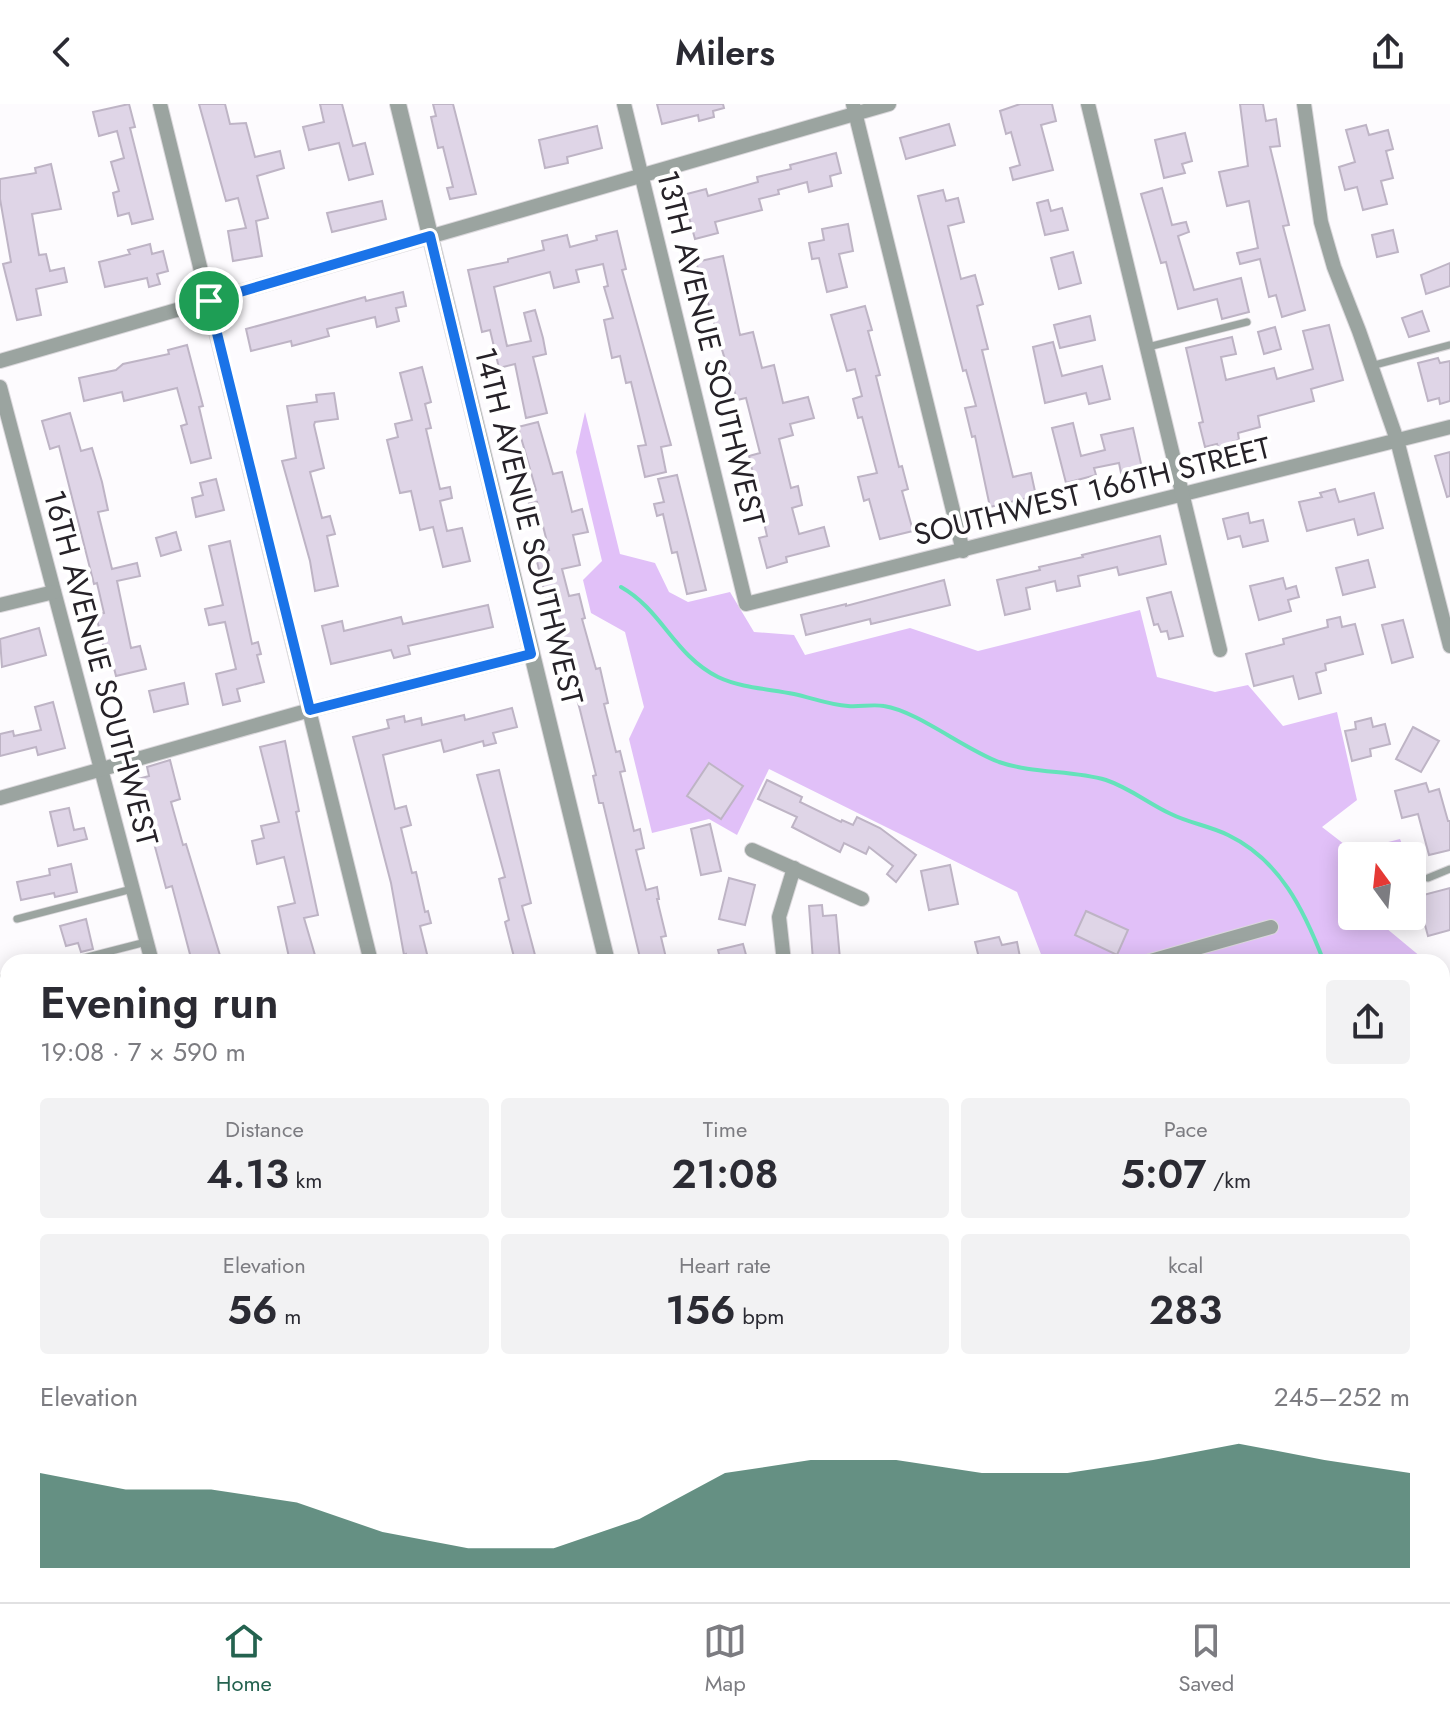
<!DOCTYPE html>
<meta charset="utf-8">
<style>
:root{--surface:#fff;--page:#f2f2f3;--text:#2b2b33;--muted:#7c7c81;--line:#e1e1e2;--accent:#24624f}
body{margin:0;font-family:Jost,sans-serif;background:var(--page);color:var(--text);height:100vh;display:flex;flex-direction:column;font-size:30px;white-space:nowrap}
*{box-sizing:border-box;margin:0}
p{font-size:26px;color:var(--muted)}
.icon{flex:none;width:44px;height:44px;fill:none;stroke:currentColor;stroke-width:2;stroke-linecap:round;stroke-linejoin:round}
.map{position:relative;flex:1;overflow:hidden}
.sheet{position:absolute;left:0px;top:850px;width:1450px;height:648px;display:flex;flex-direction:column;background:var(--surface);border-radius:24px 24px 0 0;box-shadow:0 4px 20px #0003}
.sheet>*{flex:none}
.needle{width:52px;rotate:345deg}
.buttons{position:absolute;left:1338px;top:738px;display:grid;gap:16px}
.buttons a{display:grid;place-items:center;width:88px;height:88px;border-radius:8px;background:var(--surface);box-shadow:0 4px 20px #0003;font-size:40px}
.pin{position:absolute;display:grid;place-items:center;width:68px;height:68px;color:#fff;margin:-34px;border:4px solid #fff;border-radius:50%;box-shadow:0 2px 8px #0007}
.round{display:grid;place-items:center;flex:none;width:84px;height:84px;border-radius:8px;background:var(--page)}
.summary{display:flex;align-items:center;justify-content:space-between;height:136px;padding:0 40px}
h1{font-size:44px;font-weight:600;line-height:60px}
.figures{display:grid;grid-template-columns:repeat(3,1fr);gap:12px;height:136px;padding:8px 40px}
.figures div{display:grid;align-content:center;border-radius:8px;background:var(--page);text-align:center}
.figures b{font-size:40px;font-weight:600}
.figures small{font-size:22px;font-weight:400}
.figures p{font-size:22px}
.chart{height:224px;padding:16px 40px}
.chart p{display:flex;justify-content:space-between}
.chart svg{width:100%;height:144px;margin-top:8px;fill:var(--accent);opacity:.7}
header{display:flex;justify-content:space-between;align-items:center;height:104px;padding:0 40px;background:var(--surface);font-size:36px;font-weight:600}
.tab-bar{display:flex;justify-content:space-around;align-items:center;height:112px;border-top:2px solid var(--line);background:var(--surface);font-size:22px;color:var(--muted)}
.tab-bar a{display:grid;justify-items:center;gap:4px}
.tab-bar .selected{color:var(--accent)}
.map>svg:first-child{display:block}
.green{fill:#e1c0f8}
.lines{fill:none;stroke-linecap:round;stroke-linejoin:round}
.stream{stroke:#64e2ba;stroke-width:4}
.building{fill:#dfd5e7;stroke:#beb4c5;stroke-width:2}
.service-casing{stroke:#dbd8dc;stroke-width:9}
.minor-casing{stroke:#dbd8dc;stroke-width:16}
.tertiary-casing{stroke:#dbd8dc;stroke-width:18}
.service{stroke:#9ba4a0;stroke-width:7}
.minor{stroke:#9ba4a0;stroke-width:14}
.tertiary{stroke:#9ba4a0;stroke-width:16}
.route-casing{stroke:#fff;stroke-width:16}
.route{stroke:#1a73e8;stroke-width:10}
.labels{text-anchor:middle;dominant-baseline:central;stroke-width:8;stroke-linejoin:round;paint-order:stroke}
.street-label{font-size:30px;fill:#262228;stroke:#fff}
</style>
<header><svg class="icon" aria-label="back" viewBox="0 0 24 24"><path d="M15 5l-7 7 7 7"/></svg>Milers<svg class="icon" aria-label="share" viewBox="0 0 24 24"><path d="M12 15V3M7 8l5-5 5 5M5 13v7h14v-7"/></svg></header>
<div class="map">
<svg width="1450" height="1498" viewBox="0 0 1450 1498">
<rect width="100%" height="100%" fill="#fdfbfe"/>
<!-- green -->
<g class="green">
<path d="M585 308 620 450 655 459 669 488 688 498 730 488 754 528 794 531 805 551 910 524 978 547 1140 506 1157 573 1215 588 1248 581 1283 622 1337 608 1357 696 1322 723 1353 747 1400 735 1407 752H1352V812H1387L1386 824 1427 858H1044L1017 788 769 665 737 731 709 715 652 729 629 635 644 603 625 528 591 509 583 476 602 457 576 348Z"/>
<path d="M1442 871 1450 877V1498H1047L1036 1490H1442Z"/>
</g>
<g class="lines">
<!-- stream -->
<g class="stream">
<path d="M621 483C662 506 674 551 718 573 741 584 770 585 794 590 812 594 830 601 848 602 860 603 873 600 884 602 917 607 964 645 999 658 1034 670 1071 666 1106 676 1130 684 1149 700 1171 710 1189 719 1210 722 1228 731 1280 756 1304 806 1324 858"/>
<path d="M1442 1024 1450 1031"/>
</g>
</g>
<!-- building -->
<g class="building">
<path d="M129 0 135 23 130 24 153 115 132 120 129 109 118 112 113 89 119 87 111 58 124 54 117 27 99 32 93 8Z"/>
<path d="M199 0H225L230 20 246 19 255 53 280 47 284 64 257 72 268 114 256 117 262 152 233 157 228 127 246 124 238 94 226 97Z"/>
<path d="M320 0H342L353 42 365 39 373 70 349 76 339 39 309 46 303 23 324 18Z"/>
<path d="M433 0H453L476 90 450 95 447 84 453 83 443 43 438 44 431 13 436 12Z"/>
<path d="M657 0H723L724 4 713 7 714 13 699 17 698 11 662 20Z"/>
<path d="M1020 0H1052L1056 17 1041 21 1053 66 1013 76 1010 64 1020 61 1011 28 1006 30 1000 7Z"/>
<path d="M1240 0H1263L1266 17 1276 15 1280 42 1270 43 1289 121 1283 122 1305 206 1282 213 1276 191 1269 193 1260 155 1240 160 1237 149 1258 144 1249 97 1227 102 1219 68 1248 62Z"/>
<path d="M949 20 955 41 906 55 900 34Z"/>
<path d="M1366 21 1369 31 1388 26 1393 45 1386 47 1393 74 1381 77 1387 100 1363 106 1357 83 1345 86 1339 63 1355 58 1346 26Z"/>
<path d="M597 22 602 44 567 53 568 59 545 64 539 36Z"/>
<path d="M1185 29 1192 57 1182 60 1185 69 1164 74 1155 36Z"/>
<path d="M836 49 841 69 830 72 832 82 809 88 807 78 778 86 779 90 759 95 762 106 715 118 718 129 695 135 683 91 706 85 708 92 758 78 757 73 791 65 790 61Z"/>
<path d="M51 60 61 105 32 110 39 151 46 150 50 167 64 164 67 178 36 185 41 211 17 216 3 160 11 158 0 95V75L36 69 35 64Z"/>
<path d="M1162 84 1172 121 1186 118 1189 128 1178 132 1194 186 1241 174 1249 208 1222 215 1217 195 1178 205 1166 158 1161 159 1141 90Z"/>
<path d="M943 86 946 97 958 94 964 118 948 122 961 175 975 171 983 200 977 202 988 245 982 246 1013 373 1031 369 1036 392 990 403 975 332 972 333 965 304 976 302 966 266 963 267 918 92Z"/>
<path d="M1048 96 1051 107 1062 104 1068 126 1045 131 1037 99Z"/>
<path d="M382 97 386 115 332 128 327 109Z"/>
<path d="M848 120 853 147 839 150 847 183 827 188 819 154 812 155 809 139 824 136 822 125Z"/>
<path d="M1393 126 1398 148 1377 153 1372 131Z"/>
<path d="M617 127 626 165 622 166 671 341 661 343 666 368 645 373 638 342 646 341 631 278 626 279 620 252 612 254 604 216 613 214 604 183 608 182 603 160 576 166 579 178 554 184 550 168 494 183 507 242 531 237 524 209 535 206 543 234 546 250 533 253 547 309 526 314 515 260 499 264 490 226 482 228 468 166 508 158V155L544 146 542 137 567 131 570 143 597 136 596 132Z"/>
<path d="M150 140 152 150 163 147 168 167 157 170 160 180 149 183 147 174 105 183 99 158 130 150 128 146Z"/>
<path d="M1073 148 1081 179 1059 185 1051 154Z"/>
<path d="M723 152 740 231 753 228 762 264 774 261 783 299 808 293 814 314 790 320 793 331 779 335 791 384 798 382 802 401 792 404 799 430 824 423 829 442 786 453 787 458 767 464 759 434 767 432 749 352 760 349 746 294 737 296 696 158Z"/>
<path d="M1450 159V182L1426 190 1421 171Z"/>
<path d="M403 188 406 202 396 204 399 217 377 223 375 213 327 225 329 232 292 242 291 237 251 247 246 225 365 193 366 197Z"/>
<path d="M865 202 872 226 868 227 880 271 876 272 899 363 902 362 908 385 902 387 913 427 880 435 869 395 864 397 858 373 877 369 862 313 858 314 853 295 862 292 855 265 847 267 831 211Z"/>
<path d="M1422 207 1429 227 1409 233 1402 214Z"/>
<path d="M1090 212 1095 236 1060 244 1054 221Z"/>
<path d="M1329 221 1343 276 1311 285 1314 297 1258 312 1260 323 1238 329 1239 336 1232 338 1233 342 1219 345 1217 340 1205 343 1199 319 1203 318 1186 244 1232 233 1236 250 1221 253 1226 276 1274 264 1277 275 1313 265 1303 227Z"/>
<path d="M1275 223 1281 245 1264 250 1258 228Z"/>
<path d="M1053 238 1062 272 1102 262 1110 295 1089 300 1086 289 1045 299 1033 243Z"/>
<path d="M187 241 203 302 199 303 211 354 191 359 181 322 187 320 177 284 124 297 122 288 84 297 79 274 116 266 123 260 169 250 168 246Z"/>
<path d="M1438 254 1440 259 1450 257V297L1440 300 1439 294 1428 297 1418 259Z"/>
<path d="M422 263 431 298 425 300 431 324 426 325 440 385 450 383 452 394 440 397 447 427 462 424 470 457 443 463 433 423 420 426 411 387 400 389 387 336 398 333 395 320 412 316 400 269Z"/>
<path d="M334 289 338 315 315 318 314 321 324 364 310 368 322 414 330 412 335 430 327 432 338 482 315 487 310 457 282 357 296 354 287 302 317 298 316 291Z"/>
<path d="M70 309 81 347 92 344 102 378 108 406 98 408 112 465 137 459 140 472 117 477 131 544 140 542 146 565 116 572 109 544 104 545 96 511 104 509 97 479 94 480 59 342 50 345 42 317Z"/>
<path d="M538 318 553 370 562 368 572 408 582 405 588 428 573 431 580 461 562 465 569 492 579 490 585 514 582 515 596 565 600 564 608 599 604 600 616 648 620 647 625 667 620 668 634 727 640 725 644 744 636 746 646 786 657 783 659 795H657L666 832 661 833 667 858H641L603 699H599L593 672 596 671 580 606 568 563 564 564 540 470 535 449 549 446 537 398 529 400 527 389 536 386 518 323Z"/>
<path d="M1073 319 1081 352 1105 346 1101 331 1133 324 1142 364 1121 369 1119 359 1094 364 1096 371 1066 379 1052 324Z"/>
<path d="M1450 348V392L1447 393 1435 352Z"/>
<path d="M677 371 706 486 687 490 677 448 672 449 663 410 657 412 654 400 664 398 658 375Z"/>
<path d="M216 375 224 406 196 413 192 394 203 391 200 379Z"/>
<path d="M1335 385 1339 398 1374 389 1383 424 1358 431 1354 415 1307 427 1299 398 1322 393 1320 389Z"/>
<path d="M1248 409 1250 419 1263 416 1268 437 1243 443 1240 432 1228 435 1223 415Z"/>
<path d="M176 428 181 446 161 452 156 434Z"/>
<path d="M1160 432 1166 460 1119 471 1117 463 1078 472 1080 482 1057 487 1055 477 1026 484 1030 505 1005 511 997 476 1040 466 1039 463 1083 453 1082 451Z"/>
<path d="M230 437 252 540 258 538 261 550 257 551 264 578 237 585 240 597 223 601 216 570 236 565 225 518 209 521 205 505 223 501 209 442Z"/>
<path d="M1368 456 1375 483 1343 491 1336 464Z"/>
<path d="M1283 474 1286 485 1296 482 1299 493 1288 496 1291 507 1259 516 1250 482Z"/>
<path d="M944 476 950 501 871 520 870 515 806 531 801 511 846 500V502Z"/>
<path d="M1171 488 1183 532 1169 535 1167 527 1161 528 1158 520 1154 521 1147 494Z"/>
<path d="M488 501 493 523 408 542 410 550 394 554 391 546 331 560 322 522 342 517 344 527 401 513 403 520Z"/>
<path d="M1340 513 1342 523 1355 520 1363 550 1325 560 1326 566 1316 569 1321 589 1299 595 1293 572 1254 582 1246 550 1284 540 1283 535 1328 523 1327 516Z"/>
<path d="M1403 516 1413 553 1392 559 1382 521Z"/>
<path d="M39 524 46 551 2 563 0 535Z"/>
<path d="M184 579 188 600 154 608 149 587Z"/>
<path d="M53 598 65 644 38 651 36 643 0 652V630L13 627 14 632 41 626 35 603Z"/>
<path d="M512 604 517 623 493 629 496 639 484 642 483 637 444 648 441 636 383 651 395 705 406 702 411 721 401 724 412 769 416 768 425 808 428 807 431 819 420 822 429 858H408L406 850 404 851 391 779 353 633 389 624 387 616 404 612 405 618 421 614 422 621 464 611 465 616Z"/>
<path d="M1371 614 1373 623 1385 620 1390 640 1370 645 1371 652 1352 657 1345 627 1356 625 1355 618Z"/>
<path d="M1413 623 1439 637 1421 668 1396 655Z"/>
<path d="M285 637 299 707 296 708 318 811 304 814 317 858H290L278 803 295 799 284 753 257 760 252 737 264 734 261 722 279 718 260 643Z"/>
<path d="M170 656 180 695 171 698 183 741 186 740 222 858H192L172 782 166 784 147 713 138 675 149 672 147 663Z"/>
<path d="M709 659 743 682 721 715 687 692Z"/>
<path d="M499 666 531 799 522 802 535 851 515 857 505 818 509 816 499 775 505 773 477 671Z"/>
<path d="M767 676 802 693 800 698 841 718 842 716 853 721 857 713 880 724 916 751 896 778 887 770 893 762 869 743 866 750 844 739 840 748 792 723 797 713 758 695Z"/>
<path d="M1426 679 1429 688 1439 685 1448 717H1450V746L1429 751 1418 710 1402 714 1395 687Z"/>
<path d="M69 704 74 726 84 724 87 735 58 742 50 708Z"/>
<path d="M710 720 721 767 701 771 691 725Z"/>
<path d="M71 760 77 788 55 793 54 789 21 796 17 778 50 771 49 765Z"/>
<path d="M950 761 958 800 929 806 921 767Z"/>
<path d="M729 774 755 781 745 821 719 815Z"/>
<path d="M1450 784V826L1428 832 1425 821 1416 824 1412 794Z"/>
<path d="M822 801 823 812 836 811 840 855 813 857 809 802Z"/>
<path d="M1086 807 1128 826 1117 851 1075 831Z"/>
<path d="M86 815 93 845 81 848 78 839 66 842 60 822Z"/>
<path d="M999 833 1002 841 1017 838 1020 853 999 858H980L975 838Z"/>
<path d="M743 840 748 858H721L718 846Z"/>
</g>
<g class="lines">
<!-- service casing -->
<g class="service-casing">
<g id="service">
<path d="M1148 243 1247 218"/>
<path d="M1371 262 1450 241"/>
<path d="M1428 774 1450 765"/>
<path d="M17 815 132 785"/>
<path d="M68 858 146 838"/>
<path d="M0 875 8 873"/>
</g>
</g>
<!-- minor casing -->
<g class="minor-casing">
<g id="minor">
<path d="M160 0 371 858"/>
<path d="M624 0 746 500 1450 323"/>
<path d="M853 0 963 447"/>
<path d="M1088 0 1220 546"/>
<path d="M1304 0 1321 118 1334 163 1359 227 1397 336 1450 542"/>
<path d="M0 257 889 0"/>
<path d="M0 283 152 858"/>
<path d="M0 501 54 488"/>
<path d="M0 694 310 606 531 550"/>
<path d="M752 746 862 795"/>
<path d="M784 858 779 813 794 764"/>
<path d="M1147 858 1271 823"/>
<path d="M0 1177 8 1174"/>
<path d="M314 1490 317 1498"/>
<path d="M945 1490 946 1498"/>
<path d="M1408 1490 1409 1498"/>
<path d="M294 1498 296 1490"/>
</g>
</g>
<!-- tertiary casing -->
<g class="tertiary-casing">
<g id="tertiary">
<path d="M398 0 607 858"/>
<path d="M1442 954 1450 944"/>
<path d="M1207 1498 1210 1490"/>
</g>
</g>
<!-- service -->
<use href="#service" class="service"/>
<!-- minor -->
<use href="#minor" class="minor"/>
<!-- tertiary -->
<use href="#tertiary" class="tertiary"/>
</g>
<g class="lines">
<!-- route casing -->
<g class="route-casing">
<path id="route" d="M430 132 531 550 310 606 209 197Z"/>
</g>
<!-- route -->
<use href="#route" class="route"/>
</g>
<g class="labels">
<!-- street labels -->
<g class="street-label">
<text transform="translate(711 244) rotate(76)">13TH AVENUE SOUTHWEST</text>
<text transform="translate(1092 387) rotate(-14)">SOUTHWEST 166TH STREET</text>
<text transform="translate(529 422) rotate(76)">14TH AVENUE SOUTHWEST</text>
<text transform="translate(101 564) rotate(75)">16TH AVENUE SOUTHWEST</text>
</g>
</g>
</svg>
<div class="buttons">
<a><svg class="needle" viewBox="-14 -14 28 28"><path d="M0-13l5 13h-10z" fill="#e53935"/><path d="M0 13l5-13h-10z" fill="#7c7c81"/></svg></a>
</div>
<div class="pin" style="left:209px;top:197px;background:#1e9e55"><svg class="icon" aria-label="arrive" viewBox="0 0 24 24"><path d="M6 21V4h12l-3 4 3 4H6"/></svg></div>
<section class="sheet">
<div class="summary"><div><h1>Evening run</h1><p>19:08 · 7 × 590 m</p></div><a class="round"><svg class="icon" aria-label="share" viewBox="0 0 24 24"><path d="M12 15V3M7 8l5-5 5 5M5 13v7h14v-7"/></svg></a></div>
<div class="figures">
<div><p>Distance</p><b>4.13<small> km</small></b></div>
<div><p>Time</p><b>21:08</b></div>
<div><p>Pace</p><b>5:07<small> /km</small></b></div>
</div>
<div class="figures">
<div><p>Elevation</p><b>56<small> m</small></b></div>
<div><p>Heart rate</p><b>156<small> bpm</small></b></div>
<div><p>kcal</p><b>283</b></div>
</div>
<div class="chart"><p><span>Elevation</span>245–252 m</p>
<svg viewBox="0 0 160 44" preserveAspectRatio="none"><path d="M0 44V15L10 20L20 20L30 24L40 33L50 38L60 38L70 29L80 15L90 11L100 11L110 15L120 15L130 11L140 6L150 11L160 15V44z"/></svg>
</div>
</section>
</div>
<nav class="tab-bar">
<a class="selected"><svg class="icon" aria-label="home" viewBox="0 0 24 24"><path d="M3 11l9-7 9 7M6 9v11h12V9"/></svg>Home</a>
<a><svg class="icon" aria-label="map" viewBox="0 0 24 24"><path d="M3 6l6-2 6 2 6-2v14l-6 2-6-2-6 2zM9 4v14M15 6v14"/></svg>Map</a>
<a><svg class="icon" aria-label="saved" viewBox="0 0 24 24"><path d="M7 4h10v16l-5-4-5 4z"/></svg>Saved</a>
</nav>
